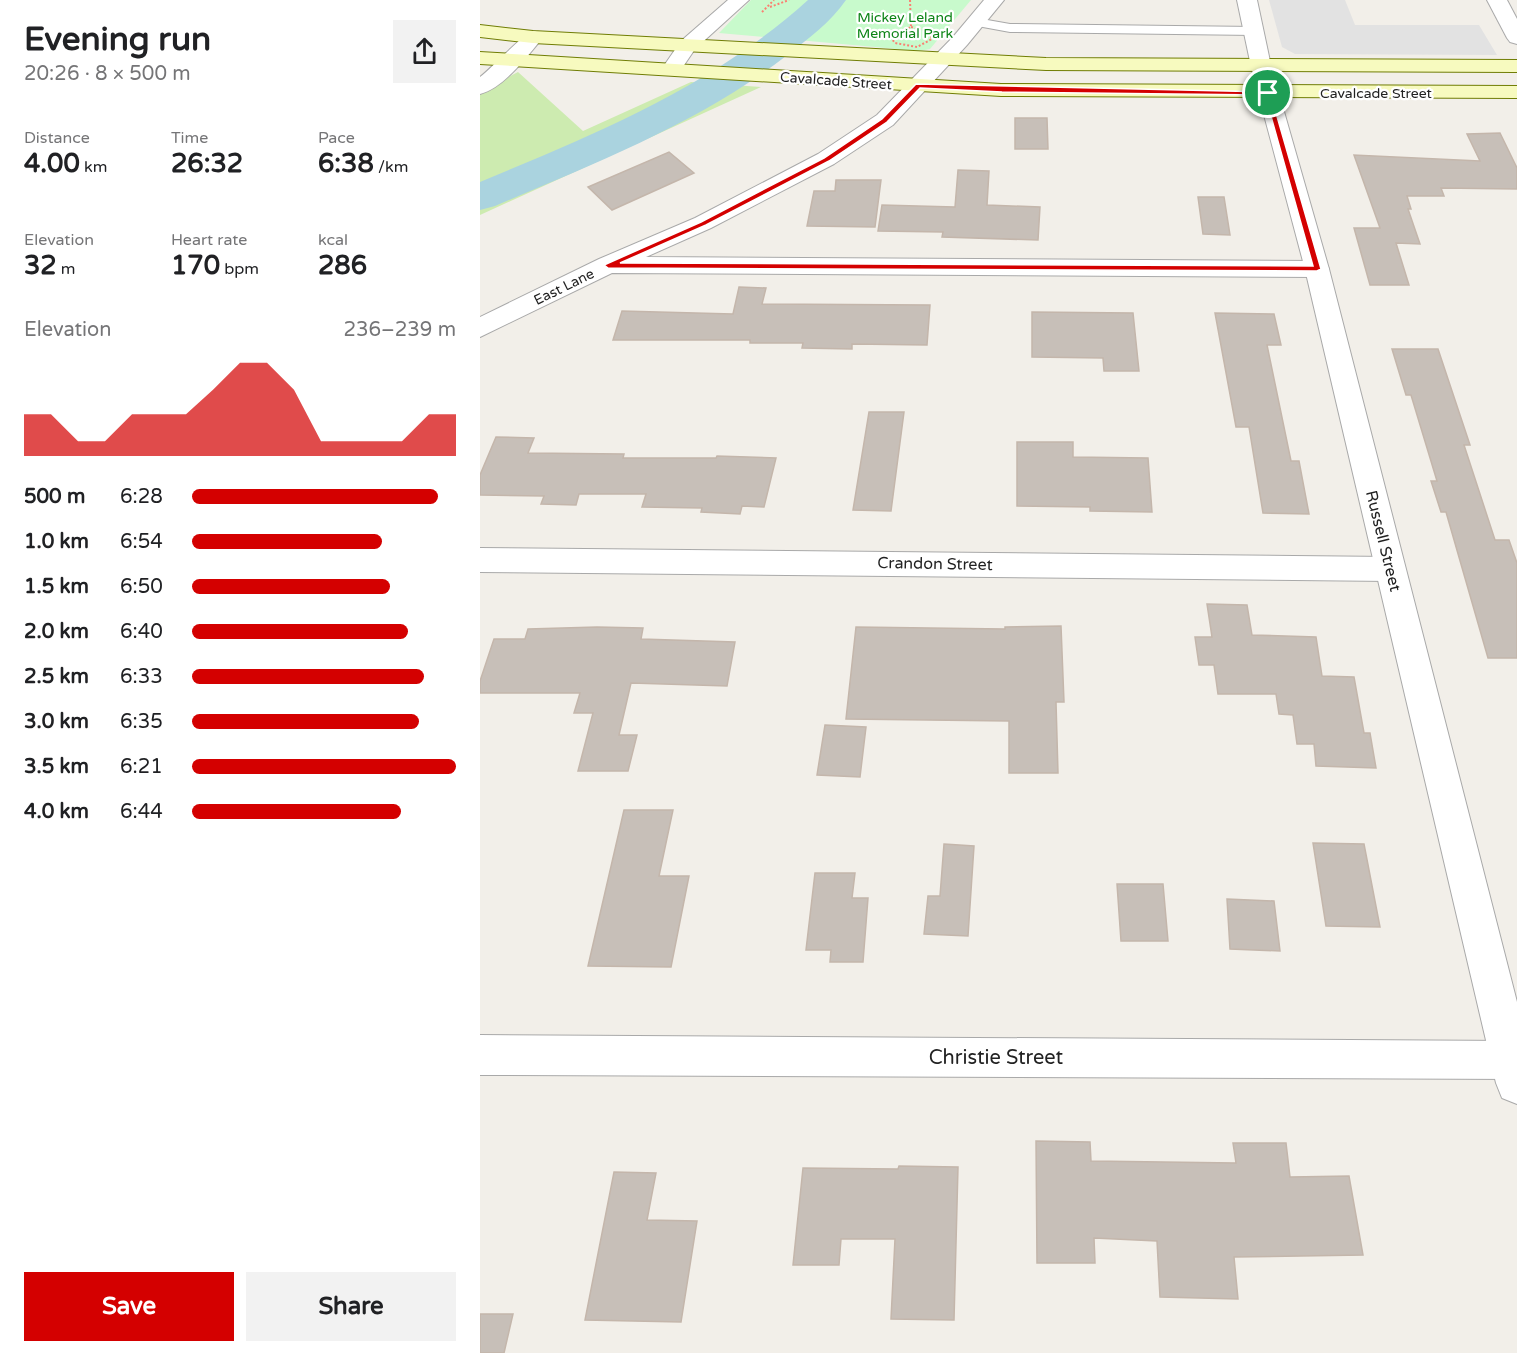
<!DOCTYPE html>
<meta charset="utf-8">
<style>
:root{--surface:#fff;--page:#f2f2f2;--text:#202124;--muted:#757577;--accent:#d40000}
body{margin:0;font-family:"Varela Round",sans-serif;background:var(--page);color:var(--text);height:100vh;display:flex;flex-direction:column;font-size:22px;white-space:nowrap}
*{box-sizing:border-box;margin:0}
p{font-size:20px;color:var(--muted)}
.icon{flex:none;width:33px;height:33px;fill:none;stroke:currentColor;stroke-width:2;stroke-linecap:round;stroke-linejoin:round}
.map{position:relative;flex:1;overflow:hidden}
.details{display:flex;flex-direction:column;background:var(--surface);width:480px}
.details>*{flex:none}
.pin{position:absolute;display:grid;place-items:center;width:51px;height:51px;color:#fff;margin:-26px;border:3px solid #fff;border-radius:50%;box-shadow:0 2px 6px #0007}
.round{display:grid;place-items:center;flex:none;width:63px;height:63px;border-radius:0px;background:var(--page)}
.overview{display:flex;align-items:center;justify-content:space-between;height:102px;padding:0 24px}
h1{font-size:33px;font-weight:700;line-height:45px}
.metrics{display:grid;grid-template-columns:repeat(3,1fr);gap:9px;height:102px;padding:6px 24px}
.metrics div{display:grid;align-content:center}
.metrics b{font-size:26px;font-weight:700}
.metrics small{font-size:16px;font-weight:400}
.metrics p{font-size:16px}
.chart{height:168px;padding:12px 24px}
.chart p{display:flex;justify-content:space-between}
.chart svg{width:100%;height:108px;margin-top:6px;fill:var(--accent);opacity:.7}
.cta{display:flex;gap:12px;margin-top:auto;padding:12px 24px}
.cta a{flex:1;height:69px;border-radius:0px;background:var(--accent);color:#fff;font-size:24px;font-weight:700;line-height:69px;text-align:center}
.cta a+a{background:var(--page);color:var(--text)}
ul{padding:0 24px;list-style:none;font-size:20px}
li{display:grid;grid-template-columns:96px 72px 1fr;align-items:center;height:45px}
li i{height:15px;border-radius:8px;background:var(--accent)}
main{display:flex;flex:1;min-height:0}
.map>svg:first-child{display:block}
.grass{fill:#cdebb0}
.park{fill:#c8facc}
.parking{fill:#e2e2e2}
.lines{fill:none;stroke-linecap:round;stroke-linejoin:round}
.river{fill:#aad3df;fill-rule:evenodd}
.building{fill:#c7bfb8;stroke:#c4b6ab;stroke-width:1.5}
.service-casing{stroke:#a9a9a9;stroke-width:2}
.minor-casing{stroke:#a9a9a9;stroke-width:2}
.tertiary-casing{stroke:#a9a9a9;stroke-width:2}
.secondary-casing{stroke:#707d05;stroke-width:2}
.path{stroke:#fa8072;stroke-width:2;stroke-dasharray:2 2;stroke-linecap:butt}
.service{fill:#fff;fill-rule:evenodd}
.minor{fill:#fff;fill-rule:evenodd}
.tertiary{fill:#fff;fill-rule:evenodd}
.secondary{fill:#f7fabf;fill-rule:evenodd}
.route{fill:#d40000;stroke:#fff;stroke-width:1.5;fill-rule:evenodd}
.labels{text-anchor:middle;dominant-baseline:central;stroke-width:4.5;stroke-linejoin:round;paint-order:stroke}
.far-park-label{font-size:14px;fill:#0c8416;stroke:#fff}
.far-street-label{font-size:14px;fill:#222;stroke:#fff}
.street-label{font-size:16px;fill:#222;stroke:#fff}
.near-street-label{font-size:20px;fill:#222;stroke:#fff}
</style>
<main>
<section class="details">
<div class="overview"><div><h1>Evening run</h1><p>20:26 · 8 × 500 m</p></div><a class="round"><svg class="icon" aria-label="share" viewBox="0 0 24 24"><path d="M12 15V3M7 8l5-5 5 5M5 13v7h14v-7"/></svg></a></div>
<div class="metrics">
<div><p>Distance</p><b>4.00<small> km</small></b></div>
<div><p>Time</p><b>26:32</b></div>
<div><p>Pace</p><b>6:38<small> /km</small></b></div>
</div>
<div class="metrics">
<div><p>Elevation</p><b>32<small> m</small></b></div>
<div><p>Heart rate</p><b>170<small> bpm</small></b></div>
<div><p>kcal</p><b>286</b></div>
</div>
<div class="chart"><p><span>Elevation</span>236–239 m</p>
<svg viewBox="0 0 160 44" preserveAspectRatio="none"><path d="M0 44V27L10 27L20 38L30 38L40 27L50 27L60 27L70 17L80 6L90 6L100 17L110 38L120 38L130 38L140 38L150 27L160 27V44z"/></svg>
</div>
<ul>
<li><b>500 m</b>6:28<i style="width:93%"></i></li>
<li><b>1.0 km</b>6:54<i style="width:72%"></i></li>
<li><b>1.5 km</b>6:50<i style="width:75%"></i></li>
<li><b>2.0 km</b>6:40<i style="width:82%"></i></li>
<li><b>2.5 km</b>6:33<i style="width:88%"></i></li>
<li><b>3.0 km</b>6:35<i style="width:86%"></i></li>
<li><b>3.5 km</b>6:21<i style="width:100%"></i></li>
<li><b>4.0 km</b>6:44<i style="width:79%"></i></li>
</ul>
<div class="cta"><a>Save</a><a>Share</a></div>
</section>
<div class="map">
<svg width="1037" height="1353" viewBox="0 0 1037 1353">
<rect width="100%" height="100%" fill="#f2efe9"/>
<!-- grass -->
<path class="grass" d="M38 72 103 131 211 82 281 87 0 215V92Z"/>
<!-- park -->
<path class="park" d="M271 0H491L450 49 439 51 239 33Z"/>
<!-- parking -->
<path class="parking" d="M789 0H865L875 25H999L1017 55 815 54 802 47Z"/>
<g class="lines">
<!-- river -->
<path class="river" d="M328 0H366C351 22 327 40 306 56 219 123 115 163 15 206L0 210V182C117 133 233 86 328 0Z"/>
</g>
<!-- building -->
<g class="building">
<path d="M535 118H567L568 149H535Z"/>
<path d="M1020 133 1037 168V189L961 188 964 196H927L931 209H928L940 244 916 243 929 285H890L874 228H900L874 155 1000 161 987 134Z"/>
<path d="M189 152 214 173 132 210 108 187Z"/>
<path d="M478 170 509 171 507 205 560 207 558 240 462 237 463 232 398 231 402 205 475 207Z"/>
<path d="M356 180H401L395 227 327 226 334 191H355Z"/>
<path d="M718 197H744L750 235 723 234Z"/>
<path d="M259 287 286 288 282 304 450 305 447 345 372 344V349L322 348 323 343H270V340H133L142 311 253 314Z"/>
<path d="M552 312 653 313 659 371H624L623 358 552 357Z"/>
<path d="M735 313 794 314 801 345H787L811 461H819L829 514 783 513 769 427H756Z"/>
<path d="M912 349H958L990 445H984L1015 540H1029L1037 563V658H1008L966 512H961L951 481H957L931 395H926Z"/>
<path d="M389 412H424L411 511 373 510Z"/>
<path d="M16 437 54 438 48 453 144 454 143 458H236L237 456 296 458 284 507 262 506 260 514 221 512 222 508 162 507 166 494H99L96 505 61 504 64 496 0 495V475Z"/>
<path d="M537 442H593V457L668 458 672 512 610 511V507L537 506Z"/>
<path d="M727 604 767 605 772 635 836 637 842 676 874 677 884 733H890L896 768 836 766 834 744H817L813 715 799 714 796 694H738L734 665H719L715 637H732Z"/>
<path d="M581 626 584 702H576L578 773H529V721L366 719 376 627 525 629V627Z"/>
<path d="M117 627 163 628 161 639 255 642 247 686 151 683 139 735H157L148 771H98L113 713H94L100 693H0V681L14 639H45L48 629Z"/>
<path d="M345 725 386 727 380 777 337 775Z"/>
<path d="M144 810H193L179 876H209L191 967 108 966Z"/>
<path d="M833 843 884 844 900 927 846 926Z"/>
<path d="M464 844 494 846 488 936 444 934 448 896H460Z"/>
<path d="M335 873H375L372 898H388L383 962H350L351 950H326Z"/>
<path d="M637 884H683L688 941H641Z"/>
<path d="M747 899 794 901 800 951 750 949Z"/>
<path d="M556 1141 610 1142 611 1161 756 1163 753 1143H806L810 1177 869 1176 883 1255 754 1257 758 1299 680 1297 677 1241 614 1238 615 1263H557Z"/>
<path d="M419 1166 478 1167 474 1320 411 1319 415 1239H361L359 1265H313L323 1168 418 1169Z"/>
<path d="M134 1172 176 1173 167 1220 217 1221 201 1322 105 1320Z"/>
<path d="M0 1314H33L24 1353H0Z"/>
</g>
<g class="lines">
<!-- service casing -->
<g class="service-casing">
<path id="service" d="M496 18 530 24 775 27 781 31 775 35 530 32 492 25V19Z"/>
</g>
<!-- minor casing -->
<g class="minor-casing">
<g id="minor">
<path d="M248 0H269L215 49 198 74H184L181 70 201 41Z"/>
<path d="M504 0H524L487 45 413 125 354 164 231 228 166 257 837 261 846 263 849 269 846 275 837 277 132 273 0 337V317L119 259 215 218 338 154 397 115 473 37Z"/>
<path d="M757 0H777L791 66 788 70H774L771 66Z"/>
<path d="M1007 0H1027L1037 19V44L1030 42 1027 38Z"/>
<path d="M53 31 60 33 63 37 60 41C45 59 23 88 0 94V77C12 68 43 34 53 31Z"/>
<path d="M0 548 910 557 921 560 925 569 921 578 910 581 0 572Z"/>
<path d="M0 1035 1032 1041 1037 1043V1079L0 1075Z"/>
</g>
</g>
<!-- tertiary casing -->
<g class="tertiary-casing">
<path id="tertiary" d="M781 60 788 62 791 66 849 269 1037 1002V1104L1022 1098 1016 1083 825 269 771 66 774 62Z"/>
</g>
<!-- secondary casing -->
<g class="secondary-casing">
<g id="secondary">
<path d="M0 25 53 31 566 58 1037 60V72L566 70 53 43 0 37Z"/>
<path d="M0 52 521 84 1037 86V98L521 96 0 64Z"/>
</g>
</g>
<!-- path -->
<g class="path">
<path d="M430 0 431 27"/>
<path d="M290 7 309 0"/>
<path d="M282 12 294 0"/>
<path d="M431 27 449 31 452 39 437 47 415 43 412 39 414 34Z"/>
</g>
<!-- service -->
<use href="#service" class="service"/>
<!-- minor -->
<use href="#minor" class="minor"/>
<!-- tertiary -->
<use href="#tertiary" class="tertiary"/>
<!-- secondary -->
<use href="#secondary" class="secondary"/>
</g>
<!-- route -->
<path class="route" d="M436 84 790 92 841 269 837 271 128 268 124 265 221 222 344 158 402 119ZM440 88 522 92 785 95 833 266 140 263 226 225 349 161 407 122Z"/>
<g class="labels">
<!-- far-park labels -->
<g class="far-park-label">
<text x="425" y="17">Mickey Leland<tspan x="425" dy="16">Memorial Park</tspan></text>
</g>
<!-- far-street labels -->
<g class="far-street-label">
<text transform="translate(356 81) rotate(4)">Cavalcade Street</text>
<text x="896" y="93">Cavalcade Street</text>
<text transform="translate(84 287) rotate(-26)">East Lane</text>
</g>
<!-- street labels -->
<g class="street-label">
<text transform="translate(903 541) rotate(76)">Russell Street</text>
<text transform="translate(455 564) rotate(1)">Crandon Street</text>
</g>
<!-- near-street labels -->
<g class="near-street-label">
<text x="516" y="1058">Christie Street</text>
</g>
</g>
</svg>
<div class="pin" style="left:788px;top:93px;background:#1e9e55"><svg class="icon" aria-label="arrive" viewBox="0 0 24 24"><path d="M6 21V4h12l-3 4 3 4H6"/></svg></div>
</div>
</main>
